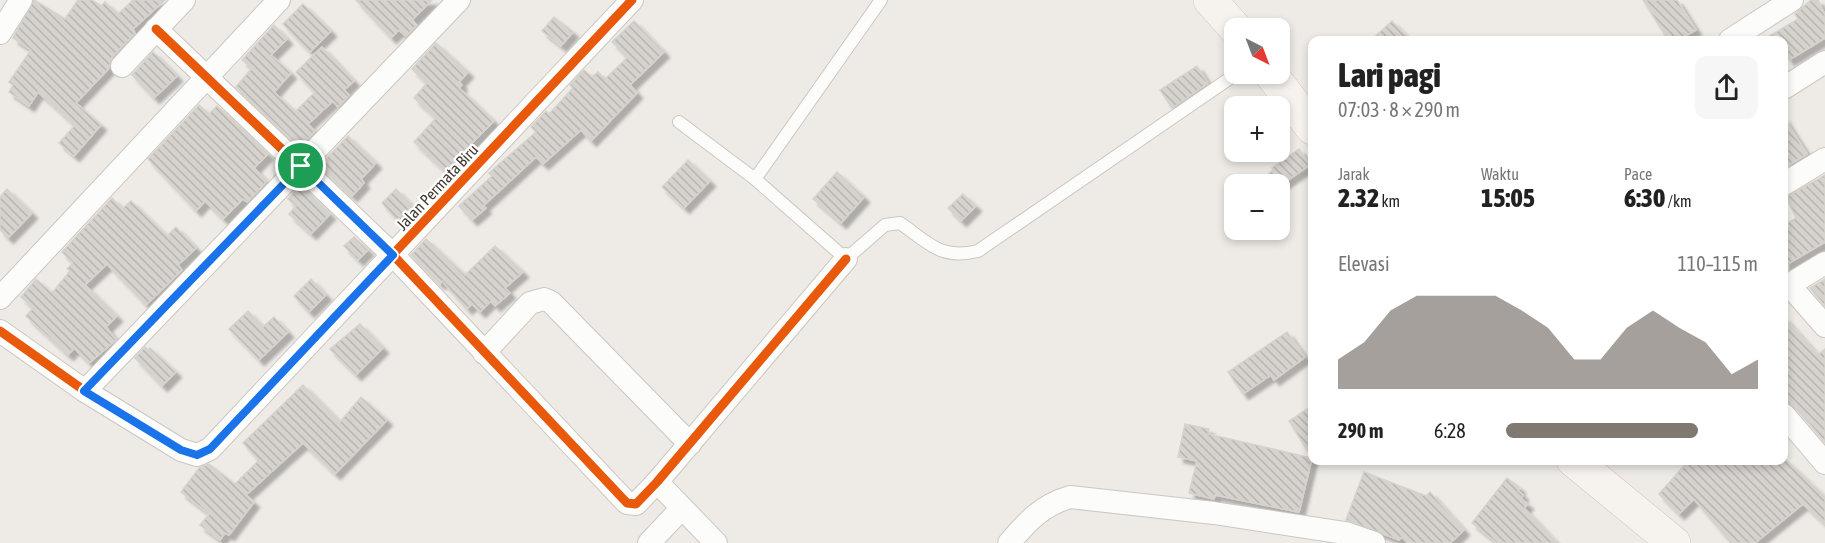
<!DOCTYPE html>
<html lang="id">
<meta charset="utf-8">
<style>
:root{--surface:#fff;--page:#f6f6f6;--text:#222;--muted:#767676;--accent:#7f7972}
body{margin:0;font-family:"Asap Condensed",sans-serif;background:var(--page);color:var(--text);height:100vh;display:flex;flex-direction:column;font-size:22px;white-space:nowrap}
*{box-sizing:border-box;margin:0}
p{font-size:20px;color:var(--muted)}
.icon{flex:none;width:33px;height:33px;fill:none;stroke:currentColor;stroke-width:2;stroke-linecap:round;stroke-linejoin:round}
.map{position:relative;flex:1;overflow:hidden}
.details{position:absolute;left:1308px;top:36px;width:480px;height:429px;display:flex;flex-direction:column;background:var(--surface);border-radius:12px;box-shadow:0 3px 9px #0003}
.details>*{flex:none}
.needle{width:39px;rotate:138deg}
.fabs{position:absolute;left:1224px;top:18px;display:grid;gap:12px}
.fabs a{display:grid;place-items:center;width:66px;height:66px;border-radius:12px;background:var(--surface);box-shadow:0 3px 9px #0003;font-size:30px}
.pin{position:absolute;display:grid;place-items:center;width:51px;height:51px;color:#fff;margin:-26px;border:3px solid #fff;border-radius:50%;box-shadow:0 2px 6px #0007}
.round{display:grid;place-items:center;flex:none;width:63px;height:63px;border-radius:12px;background:var(--page)}
.head{display:flex;align-items:center;justify-content:space-between;height:102px;padding:0 30px}
h1{font-size:33px;font-weight:800;line-height:45px}
.figures{display:grid;grid-template-columns:repeat(3,1fr);gap:9px;height:102px;padding:6px 30px}
.figures div{display:grid;align-content:center}
.figures b{font-size:26px;font-weight:800}
.figures small{font-size:16px;font-weight:400}
.figures p{font-size:16px}
.chart{height:168px;padding:12px 30px}
.chart p{display:flex;justify-content:space-between}
.chart svg{width:100%;height:108px;margin-top:6px;fill:var(--accent);opacity:.7}
ul{padding:0 30px;list-style:none;font-size:20px}
li{display:grid;grid-template-columns:96px 72px 1fr;align-items:center;height:45px}
li i{height:15px;border-radius:8px;background:var(--accent)}
.map>svg:first-child{display:block}
.building{fill:url(#building-back-hatch);stroke:#d6d2cc;stroke-width:1.5;filter:url(#shadow)}
.lines{fill:none;stroke-linecap:round;stroke-linejoin:round}
.lane-casing{stroke:#cbc7c2;stroke-width:14}
.street-casing{stroke:#cbc7c2;stroke-width:24}
.secondary-casing{stroke:#cfc8be;stroke-width:34}
.lane{stroke:#fcfcfb;stroke-width:12}
.street{stroke:#fcfcfb;stroke-width:22}
.secondary{stroke:#f6f2ed;stroke-width:33}
.cycleway-casing{stroke:#fff;stroke-width:13}
.cycleway{stroke:#e8590c;stroke-width:9}
.route-casing{stroke:#fff;stroke-width:12}
.route{stroke:#1a73e8;stroke-width:8}
.labels{text-anchor:middle;dominant-baseline:central;stroke-width:4.5;stroke-linejoin:round;paint-order:stroke}
.street-label{font-size:16px;fill:#433b33;stroke:#fff}
</style>
<div class="map">
<svg width="1825" height="543" viewBox="0 0 1825 543">
<defs>
<pattern id="building-back-hatch" width="6" height="6" patternUnits="userSpaceOnUse" patternTransform="scale(1.5)"><rect width="6" height="6" fill="#d6d2cd"/><path d="M-1 5l2 2M0 0l6 6M5-1l2 2" fill="none" stroke="#b9b5b0"/></pattern>
<filter id="shadow"><feDropShadow dx="5.5" dy="5.5" stdDeviation="1.5" flood-color="#0004"/></filter>
</defs>
<rect width="100%" height="100%" fill="#eeebe6"/>
<!-- building -->
<g class="building">
<path d="M34 0 65 19 78 0H92L101 6 105 2 118 14 133 0H165L133 29 135 33 112 57 109 68 76 103 101 125 74 156 59 143 75 125 38 92 29 106 9 92 13 85 9 82 31 50 13 38Z"/>
<path d="M356 0H432L412 20 417 25 406 36 399 30 391 38Z"/>
<path d="M1643 0H1677L1696 30 1678 40H1668Z"/>
<path d="M1811 0H1818L1825 15V38L1789 60 1784 52V40H1763L1798 19 1795 14Z"/>
<path d="M303 4 331 31 310 52 283 24Z"/>
<path d="M554 17 573 32 561 46 542 31Z"/>
<path d="M634 21 664 52 630 85 637 93 591 141 581 130 543 164 536 157 483 206 486 208 472 220 459 206 492 176 489 173 536 132 531 127 546 111 549 114 573 88 570 85 584 70 592 77 598 72 605 79 628 57 612 42Z"/>
<path d="M1392 21 1410 40H1371Z"/>
<path d="M274 25 287 39 271 55 291 73 274 92 295 112 315 92 296 72 322 47 354 81 344 90 349 95 338 107 333 101 308 124 315 131 300 147 236 87 252 68 242 60Z"/>
<path d="M436 43 468 72 459 82 462 85 459 88 494 121 462 153 465 156 448 174 414 142 436 118 414 98 427 83 412 69Z"/>
<path d="M153 52 177 76 154 98 132 75Z"/>
<path d="M1197 66 1208 83 1172 108 1160 90Z"/>
<path d="M199 105 209 114 217 106 268 154 254 168 267 181 247 202 243 199 223 219 205 201 196 211 148 159Z"/>
<path d="M1784 118 1807 154 1784 168Z"/>
<path d="M348 136 376 163 361 179 364 183 352 196 319 166Z"/>
<path d="M1299 149 1310 165 1282 184H1257L1273 170 1272 168Z"/>
<path d="M688 160 710 181 684 208 662 187Z"/>
<path d="M837 172 864 197 841 223 813 199Z"/>
<path d="M1825 175V242L1784 266V225L1796 218 1786 197Z"/>
<path d="M300 185 330 214 311 234 289 214 296 206 288 199Z"/>
<path d="M7 189 32 213 8 238 0 230V197Z"/>
<path d="M396 189 412 206 397 220 382 203Z"/>
<path d="M963 194 976 206 961 221 948 208Z"/>
<path d="M112 198 122 209 131 201 167 236 176 227 196 248 178 265 182 270 146 305 107 264 85 285 117 316 106 327 116 340 89 363 74 348 68 355 26 316 33 308 21 297 36 279 52 293 70 271 67 269 73 263 62 252Z"/>
<path d="M354 237 368 250 358 260 344 246Z"/>
<path d="M426 239 465 275 495 246 523 272 505 288 510 293 495 306 491 301 480 312 472 304 467 309 442 281 440 284 411 255Z"/>
<path d="M311 279 326 295 309 312 294 296Z"/>
<path d="M1825 279V306L1810 288Z"/>
<path d="M248 311 263 327 274 317 288 332 259 360 229 329Z"/>
<path d="M1784 317 1818 355 1825 349V442L1794 406 1784 402Z"/>
<path d="M360 324 383 348 356 375 330 349Z"/>
<path d="M1287 332 1305 357 1274 380 1271 375 1243 394 1228 372Z"/>
<path d="M145 347 148 350 150 348 176 372 162 386 135 358Z"/>
<path d="M303 385 340 422 361 397 387 420 335 474 303 443 246 495 254 502 229 535 225 533 220 540 200 525 209 514 181 492 199 468 209 464 235 484 259 460 243 443Z"/>
<path d="M1312 406V458L1289 421Z"/>
<path d="M1185 424 1209 429 1208 434 1312 458 1299 512 1215 495 1214 499 1189 493 1197 461 1178 457Z"/>
<path d="M1689 460H1786L1825 497V524L1803 504 1755 543H1731L1694 499 1679 514 1659 494Z"/>
<path d="M1364 472 1426 496 1430 492 1464 530 1450 543H1408L1402 537 1399 540 1346 520Z"/>
<path d="M1507 478 1520 488 1518 491 1523 495 1521 499 1528 504 1524 508 1557 543H1497L1472 523Z"/>
</g>
<g class="lines">
<!-- lane casing -->
<g class="lane-casing">
<g id="lane">
<path d="M679 122 755 179 846 259 885 225 900 223C929 243 940 260 978 251L1236 74"/>
<path d="M755 179 881 0"/>
</g>
</g>
<!-- street casing -->
<g class="street-casing">
<g id="street">
<path d="M156 29 393 255 627 503 636 504 657 482 846 259"/>
<path d="M0 33 21 0"/>
<path d="M1730 40 1792 0"/>
<path d="M122 66 184 0"/>
<path d="M1784 88 1825 62"/>
<path d="M1784 184 1825 159"/>
<path d="M1789 285 1825 326"/>
<path d="M1784 288 1825 263"/>
<path d="M0 298 279 0"/>
<path d="M0 331 85 391 181 450 197 455 210 449 632 0"/>
<path d="M484 353 530 303 544 299 551 302 690 444"/>
<path d="M85 391 459 0"/>
<path d="M1784 415 1825 463"/>
<path d="M657 482 716 543"/>
<path d="M649 543 682 508"/>
<path d="M1009 543C1027 522 1042 505 1070 497L1214 513 1345 533 1374 543"/>
</g>
</g>
<!-- secondary casing -->
<g class="secondary-casing">
<g id="secondary">
<path d="M1210 0 1235 28"/>
<path d="M1271 74 1312 128"/>
<path d="M1573 460 1674 543"/>
</g>
</g>
<!-- lane -->
<use href="#lane" class="lane"/>
<!-- street -->
<use href="#street" class="street"/>
<!-- secondary -->
<use href="#secondary" class="secondary"/>
<!-- cycleway casing -->
<g class="cycleway-casing">
<g id="cycleway">
<path d="M156 29 393 255 627 503 636 504 657 482 846 259"/>
<path d="M0 331 85 391 181 450 197 455 210 449 632 0"/>
</g>
</g>
<!-- cycleway -->
<use href="#cycleway" class="cycleway"/>
</g>
<g class="lines">
<!-- route casing -->
<g class="route-casing">
<path id="route" d="M301 166 393 255 210 449 197 455 181 450 84 391Z"/>
</g>
<!-- route -->
<use href="#route" class="route"/>
</g>
<g class="labels">
<!-- street labels -->
<g class="street-label">
<text transform="translate(437 187) rotate(-47)">Jalan Permata Biru</text>
</g>
</g>
</svg>
<div class="fabs">
<a><svg class="needle" viewBox="-14 -14 28 28"><path d="M0-13l5 13h-10z" fill="#e53935"/><path d="M0 13l5-13h-10z" fill="#767676"/></svg></a>
<a>+</a>
<a>−</a>
</div>
<div class="pin" style="left:301px;top:166px;background:#1e9e55"><svg class="icon" aria-label="arrive" viewBox="0 0 24 24"><path d="M6 21V4h12l-3 4 3 4H6"/></svg></div>
<section class="details">
<div class="head"><div><h1>Lari pagi</h1><p>07:03 · 8 × 290 m</p></div><a class="round"><svg class="icon" aria-label="share" viewBox="0 0 24 24"><path d="M12 15V3M7 8l5-5 5 5M5 13v7h14v-7"/></svg></a></div>
<div class="figures">
<div><p>Jarak</p><b>2.32<small> km</small></b></div>
<div><p>Waktu</p><b>15:05</b></div>
<div><p>Pace</p><b>6:30<small> /km</small></b></div>
</div>
<div class="chart"><p><span>Elevasi</span>110–115 m</p>
<svg viewBox="0 0 160 44" preserveAspectRatio="none"><path d="M0 44V32L10 25L20 12L30 6L40 6L50 6L60 6L70 12L80 19L90 32L100 32L110 19L120 12L130 19L140 25L150 38L160 32V44z"/></svg>
</div>
<ul>
<li><b>290 m</b>6:28<i style="width:76%"></i></li>
</ul>
</section>
</div>
